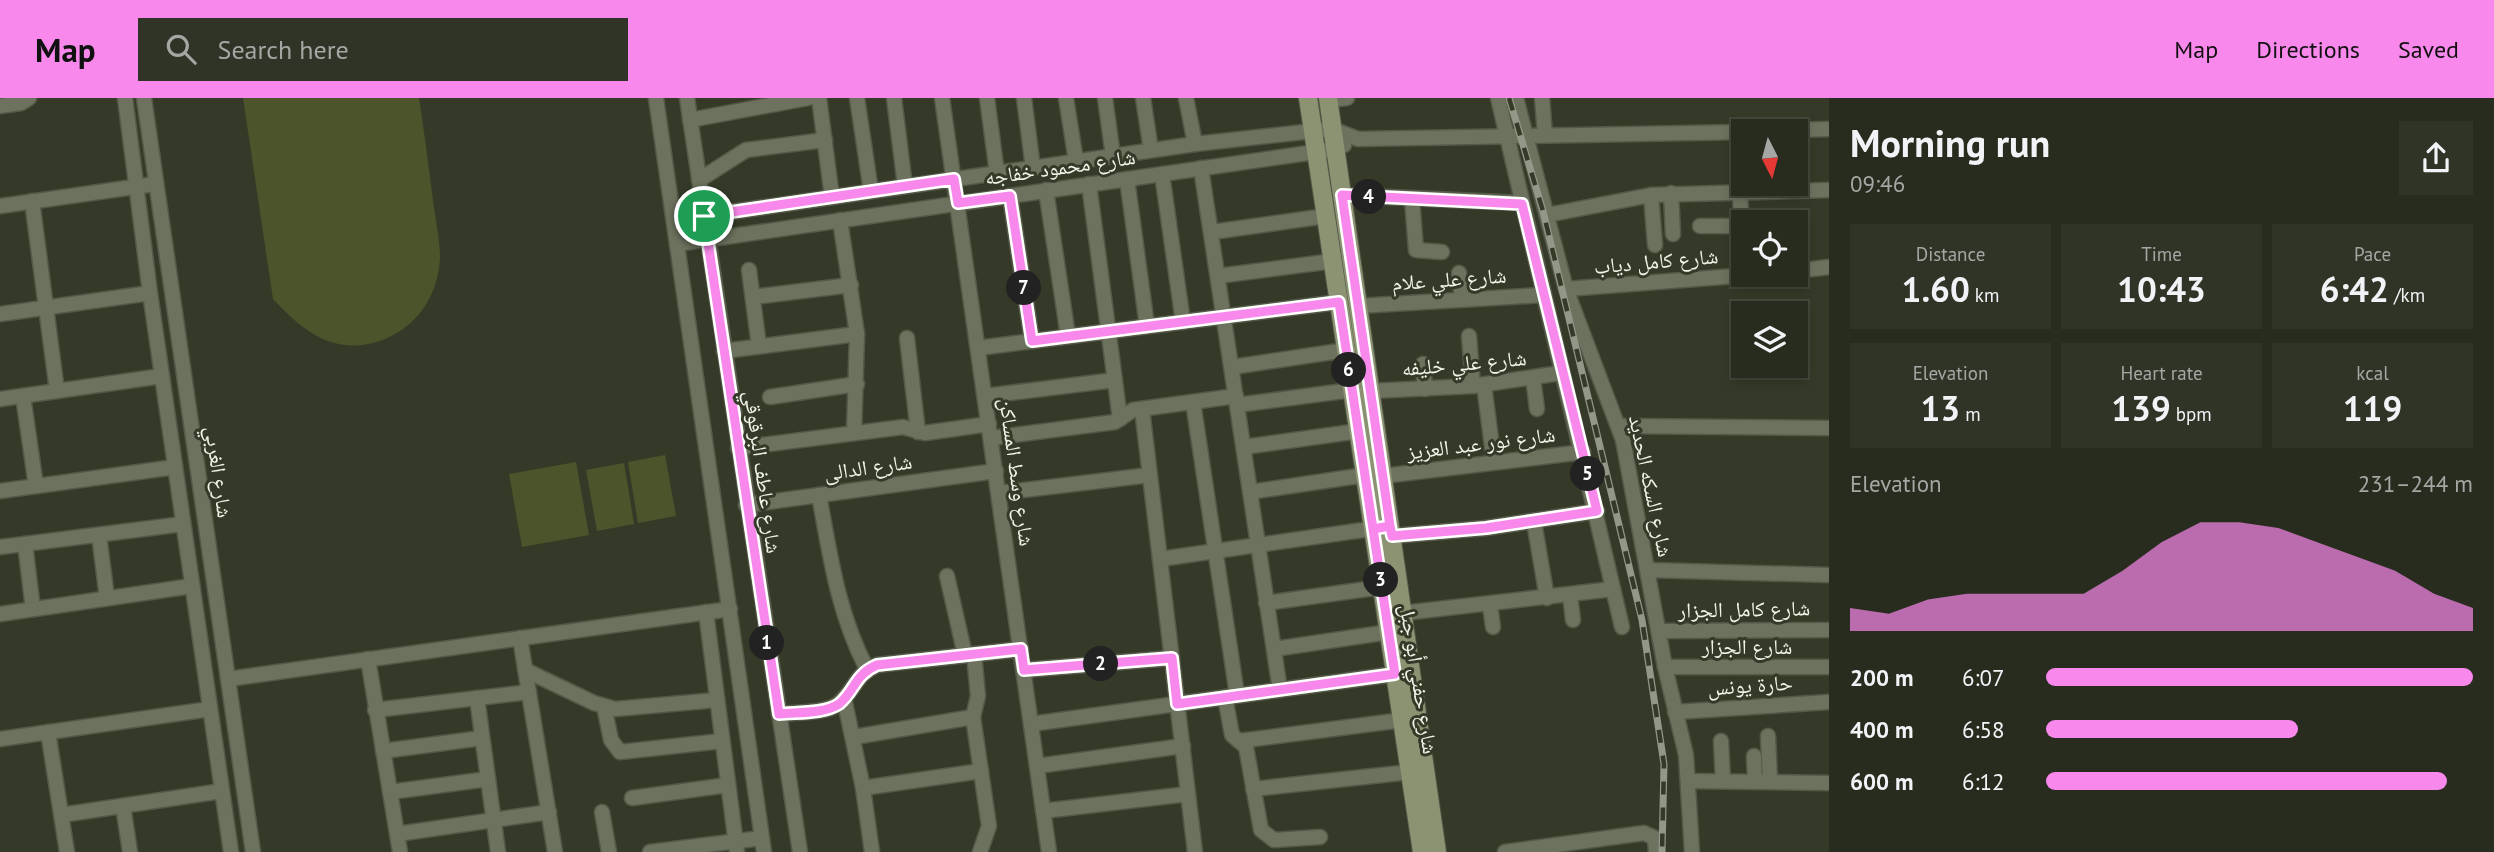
<!DOCTYPE html>
<meta charset="utf-8">
<style>
:root{--surface:#282c1e;--page:#303427;--text:#f1f3f6;--muted:#a5a7a4;--line:#44483c;--accent:#f888eb}
body{margin:0;font-family:"PT Sans","Noto Naskh Arabic",sans-serif;background:var(--page);color:var(--text);height:100vh;display:flex;flex-direction:column;font-size:26px;white-space:nowrap}
*{box-sizing:border-box;margin:0}
p{font-size:23px;color:var(--muted)}
.icon{flex:none;width:38px;height:38px;fill:none;stroke:currentColor;stroke-width:2;stroke-linecap:round;stroke-linejoin:round}
.map{position:relative;flex:1;overflow:hidden}
.sheet{display:flex;flex-direction:column;background:var(--surface);width:665px}
.sheet>*{flex:none}
.needle{width:46px;rotate:174deg}
.buttons{position:absolute;left:1731px;top:21px;display:grid;gap:14px}
.buttons a{display:grid;place-items:center;width:77px;height:77px;border-radius:0px;background:var(--surface);box-shadow:0 4px 10px #0003,0 0 0 2px var(--line);font-size:35px}
.pin{position:absolute;display:grid;place-items:center;width:60px;height:60px;color:#fff;margin:-30px;border:4px solid #fff;border-radius:50%;box-shadow:0 2px 7px #0007}
.km{position:absolute;width:35px;height:35px;margin:-18px;border-radius:50%;background:#222;color:#fff;font-size:19px;line-height:35px;text-align:center}
.round{display:grid;place-items:center;flex:none;width:74px;height:74px;border-radius:0px;background:var(--page)}
.headline{display:flex;align-items:center;justify-content:space-between;height:119px;padding:0 21px}
h1{font-size:38px;font-weight:700;line-height:52px}
.stats{display:grid;grid-template-columns:repeat(3,1fr);gap:10px;height:119px;padding:7px 21px}
.stats div{display:grid;align-content:center;border-radius:0px;background:var(--page);text-align:center}
.stats b{font-size:35px;font-weight:700}
.stats small{font-size:19px;font-weight:400}
.stats p{font-size:19px}
.chart{height:196px;padding:14px 21px}
.chart p{display:flex;justify-content:space-between}
.chart svg{width:100%;height:126px;margin-top:7px;fill:var(--accent);opacity:.7}
ul{padding:0 21px;list-style:none;font-size:23px}
li{display:grid;grid-template-columns:112px 84px 1fr;align-items:center;height:52px}
li i{height:18px;border-radius:9px;background:var(--accent)}
header{display:flex;align-items:center;gap:42px;box-sizing:border-box;height:98px;padding:0 35px;background:var(--accent);color:#111}
header strong{font-size:33px}
nav{display:flex;gap:38px;margin-inline-start:auto;font-size:24px}
.search{width:490px;height:63px;background:var(--page);display:flex;align-items:center;gap:18px;box-sizing:border-box;padding:0 24px;border-radius:0px;color:var(--muted);font-size:26px}
main{display:flex;flex:1;min-height:0}
.map>svg:first-child{display:block}
.green{fill:#4b542a}
.lines{fill:none;stroke-linecap:round;stroke-linejoin:round}
.street-casing{stroke:#535847;stroke-width:17}
.secondary-casing{stroke:#535847;stroke-width:20}
.street{stroke:#6d725e;stroke-width:14}
.secondary{stroke:#8b9373;stroke-width:18}
.rail-casing{stroke:#939788;stroke-width:7}
.rail{stroke:#353a28;stroke-width:4.5;stroke-dasharray:13;stroke-linecap:butt}
.route-casing{stroke:#fff;stroke-width:14}
.route{stroke:#f888eb;stroke-width:9}
.labels{text-anchor:middle;dominant-baseline:central;stroke-width:6;stroke-linejoin:round;paint-order:stroke}
.street-label{font-size:21px;fill:#f1f4e8;stroke:#353a28}
</style>
<header>
<strong>Map</strong>
<div class="search"><svg class="icon" aria-label="search" viewBox="0 0 24 24"><circle cx="10" cy="10" r="6"/><path d="M15 15l6 6"/></svg>Search here</div>
<nav><a>Map</a><a>Directions</a><a>Saved</a></nav>
</header>
<main>
<div class="map">
<svg width="1829" height="754" viewBox="0 0 1829 754">
<rect width="100%" height="100%" fill="#353a28"/>
<!-- green -->
<g class="green">
<path d="M243 0H419C424 32 428 64 432 95 434 116 440 139 440 159 439 202 410 238 368 246 328 254 299 229 273 201Z"/>
<path d="M665 357 676 418 638 425 628 364Z"/>
<path d="M576 364 589 437 522 449 509 376Z"/>
<path d="M624 365 634 426 597 433 586 372Z"/>
</g>
<g class="lines">
<!-- street casing -->
<g class="street-casing">
<g id="street">
<path d="M125 0 150 195 231 754"/>
<path d="M144 0 253 754"/>
<path d="M656 0 764 754"/>
<path d="M687 0 800 754"/>
<path d="M819 0 832 99"/>
<path d="M857 0 871 93"/>
<path d="M894 0 905 88"/>
<path d="M942 0 1049 754"/>
<path d="M987 0 997 75"/>
<path d="M1024 0 1033 70"/>
<path d="M1066 0 1076 63"/>
<path d="M1105 0 1113 58"/>
<path d="M1143 0 1151 52"/>
<path d="M1186 0 1195 46"/>
<path d="M1498 0 1622 529"/>
<path d="M1516 0 1566 191 1623 342 1665 569 1686 657 1692 754"/>
<path d="M1542 0 1545 37"/>
<path d="M1328 2 1347 0"/>
<path d="M0 8 21 5 29 0"/>
<path d="M690 22 808 0"/>
<path d="M1764 33 1829 31"/>
<path d="M1201 70 1280 592"/>
<path d="M1162 76 1183 224"/>
<path d="M1127 81 1147 228"/>
<path d="M699 82 746 52 825 42"/>
<path d="M1089 86 1120 321"/>
<path d="M1046 92 1068 238"/>
<path d="M1740 93 1743 173"/>
<path d="M1671 95 1673 136"/>
<path d="M1342 97 1522 105"/>
<path d="M1651 97 1655 147"/>
<path d="M1010 98 1032 243"/>
<path d="M1412 101 1416 152 1442 154"/>
<path d="M32 103 57 293"/>
<path d="M0 108 148 87"/>
<path d="M1547 117 1651 97 1829 92"/>
<path d="M704 118 1195 46 1313 33 1332 31 1358 41 1743 34"/>
<path d="M840 122 857 236 854 335"/>
<path d="M1700 128H1741"/>
<path d="M1212 134 1326 118"/>
<path d="M677 146 1336 51 1344 47"/>
<path d="M749 172 759 248"/>
<path d="M1796 173 1829 169"/>
<path d="M1459 175 1462 201"/>
<path d="M1218 178 1333 163"/>
<path d="M1566 191 1748 177"/>
<path d="M753 199 851 187"/>
<path d="M1358 208 1543 197"/>
<path d="M0 216 150 195"/>
<path d="M1469 238 1473 288"/>
<path d="M907 240 918 334"/>
<path d="M978 250 1339 204"/>
<path d="M724 253 857 236"/>
<path d="M1423 266 1425 291"/>
<path d="M1232 269 1346 252"/>
<path d="M1533 280 1537 311"/>
<path d="M1484 287 1494 364"/>
<path d="M1371 293 1473 288 1561 275"/>
<path d="M23 298 36 388"/>
<path d="M985 298 1115 282"/>
<path d="M770 299 857 286"/>
<path d="M0 301 162 278"/>
<path d="M1193 304 1237 597"/>
<path d="M1237 307 1352 292"/>
<path d="M1142 311 1195 754"/>
<path d="M1619 328 1829 330"/>
<path d="M991 340 1115 324 1133 312 1236 298"/>
<path d="M1244 349 1359 333"/>
<path d="M738 350 903 329 925 335 989 326"/>
<path d="M1383 378 1583 354"/>
<path d="M0 393 175 369"/>
<path d="M1250 394 1365 377"/>
<path d="M999 395 1150 377"/>
<path d="M819 397C830 457 838 516 867 571"/>
<path d="M746 407 996 373"/>
<path d="M1534 424 1547 500"/>
<path d="M99 437 107 500"/>
<path d="M1392 438 1486 430 1597 413"/>
<path d="M25 446 33 511"/>
<path d="M0 449 183 426"/>
<path d="M1160 461 1384 429"/>
<path d="M1648 472 1829 477"/>
<path d="M947 478 965 557"/>
<path d="M1570 497 1573 522"/>
<path d="M1266 505 1382 489"/>
<path d="M1490 507 1493 529"/>
<path d="M706 514 737 754"/>
<path d="M1403 515 1613 491"/>
<path d="M0 516 192 488"/>
<path d="M1659 533 1829 532"/>
<path d="M520 540 555 754"/>
<path d="M1274 551 1389 534"/>
<path d="M974 556 978 598 973 619 989 728 980 754"/>
<path d="M368 561 400 754"/>
<path d="M1665 569H1829"/>
<path d="M525 572 594 605 615 611 717 602"/>
<path d="M1024 572 1172 560"/>
<path d="M228 581 730 511"/>
<path d="M1225 599 1232 637 1246 649 1261 732 1274 742 1320 739"/>
<path d="M477 600 498 754"/>
<path d="M844 600 863 690 872 754"/>
<path d="M604 608 611 642 620 654 722 643"/>
<path d="M375 612 529 594"/>
<path d="M1675 614 1829 604"/>
<path d="M779 616C796 614 824 616 838 606 855 593 854 577 877 567L1021 551"/>
<path d="M1031 626 1395 576"/>
<path d="M48 634 67 754"/>
<path d="M1768 638 1770 683"/>
<path d="M854 639 973 619"/>
<path d="M0 641 210 611"/>
<path d="M1239 643 1403 622"/>
<path d="M1721 643 1723 683"/>
<path d="M383 653 482 640"/>
<path d="M1754 658 1755 683"/>
<path d="M1037 668 1183 648"/>
<path d="M1689 683 1829 685"/>
<path d="M863 690 981 673"/>
<path d="M1253 691 1419 673"/>
<path d="M390 694 488 681"/>
<path d="M632 700 728 687"/>
<path d="M123 708 130 754"/>
<path d="M1043 713 1188 696"/>
<path d="M602 714 609 754"/>
<path d="M61 717 222 693"/>
<path d="M397 736 549 714"/>
<path d="M650 754 762 740"/>
<path d="M1505 754 1644 735 1655 740 1656 754"/>
</g>
</g>
<!-- secondary casing -->
<g class="secondary-casing">
<g id="secondary">
<path d="M1308 0 1422 754"/>
<path d="M1328 0 1437 754"/>
</g>
</g>
<!-- street -->
<use href="#street" class="street"/>
<!-- secondary -->
<use href="#secondary" class="secondary"/>
<!-- rail casing -->
<g class="rail-casing">
<path id="rail" d="M1509 0 1543 113 1642 522 1664 666 1662 754"/>
</g>
<!-- rail -->
<use href="#rail" class="rail"/>
</g>
<g class="lines">
<!-- route casing -->
<g class="route-casing">
<path id="route" d="M704 118 779 616C796 614 824 616 839 606 855 593 854 577 877 567L1021 551 1024 572 1172 560 1177 606 1395 576 1373 431 1390 428 1342 97 1522 106 1597 413 1486 430 1392 438 1390 428 1373 431 1339 204 1032 243 1010 98 958 105 954 81 704 118"/>
</g>
<!-- route -->
<use href="#route" class="route"/>
</g>
<g class="labels">
<!-- street labels -->
<g class="street-label">
<text transform="translate(1060 69) rotate(-8)">شارع محمود خفاجه</text>
<text transform="translate(1656 163) rotate(-5)">شارع كامل دياب</text>
<text transform="translate(1449 181) rotate(-4)">شارع علي علام</text>
<text transform="translate(1464 265) rotate(-5)">شارع علي خليفه</text>
<text transform="translate(1481 345) rotate(-7)">شارع نور عبد العزيز</text>
<text transform="translate(868 369) rotate(-8)">شارع الدالى</text>
<text transform="translate(219 374) rotate(82)">شارع الغربي</text>
<text transform="translate(763 374) rotate(82)">شارع عاطف البرقوقي</text>
<text transform="translate(1017 374) rotate(82)">شارع وسط المساكن</text>
<text transform="translate(1651 388) rotate(78)">شارع السكه الحديد</text>
<text transform="translate(1744 511) rotate(-1)">شارع كامل الجزار</text>
<text x="1747" y="548">شارع الجزار</text>
<text transform="translate(1419 581) rotate(81)">شارع حفني أبو جبل</text>
<text transform="translate(1750 587) rotate(-4)">حارة يونس</text>
</g>
</g>
</svg>
<div class="buttons">
<a><svg class="needle" viewBox="-14 -14 28 28"><path d="M0-13l5 13h-10z" fill="#e53935"/><path d="M0 13l5-13h-10z" fill="#a5a7a4"/></svg></a>
<a><svg class="icon" aria-label="locate" viewBox="0 0 24 24"><circle cx="12" cy="12" r="6"/><path d="M12 2v4M12 18v4M2 12h4M18 12h4"/></svg></a>
<a><svg class="icon" aria-label="layers" viewBox="0 0 24 24"><path d="M12 4l9 5-9 5-9-5zM3 14l9 5 9-5"/></svg></a>
</div>
<div class="pin" style="left:704px;top:118px;background:#1e9e55"><svg class="icon" aria-label="arrive" viewBox="0 0 24 24"><path d="M6 21V4h12l-3 4 3 4H6"/></svg></div>
<b class="km" style="left:767px;top:545px">1</b>
<b class="km" style="left:1101px;top:566px">2</b>
<b class="km" style="left:1381px;top:482px">3</b>
<b class="km" style="left:1369px;top:99px">4</b>
<b class="km" style="left:1588px;top:376px">5</b>
<b class="km" style="left:1349px;top:272px">6</b>
<b class="km" style="left:1024px;top:190px">7</b>
</div>
<section class="sheet">
<div class="headline"><div><h1>Morning run</h1><p>09:46</p></div><a class="round"><svg class="icon" aria-label="share" viewBox="0 0 24 24"><path d="M12 15V3M7 8l5-5 5 5M5 13v7h14v-7"/></svg></a></div>
<div class="stats">
<div><p>Distance</p><b>1.60<small> km</small></b></div>
<div><p>Time</p><b>10:43</b></div>
<div><p>Pace</p><b>6:42<small> /km</small></b></div>
</div>
<div class="stats">
<div><p>Elevation</p><b>13<small> m</small></b></div>
<div><p>Heart rate</p><b>139<small> bpm</small></b></div>
<div><p>kcal</p><b>119</b></div>
</div>
<div class="chart"><p><span>Elevation</span>231–244 m</p>
<svg viewBox="0 0 160 44" preserveAspectRatio="none"><path d="M0 44V36L10 38L20 33L30 31L40 31L50 31L60 31L70 23L80 13L90 6L100 6L110 8L120 13L130 18L140 23L150 31L160 36V44z"/></svg>
</div>
<ul>
<li><b>200 m</b>6:07<i style="width:100%"></i></li>
<li><b>400 m</b>6:58<i style="width:59%"></i></li>
<li><b>600 m</b>6:12<i style="width:94%"></i></li>
</ul>
</section>
</main>
